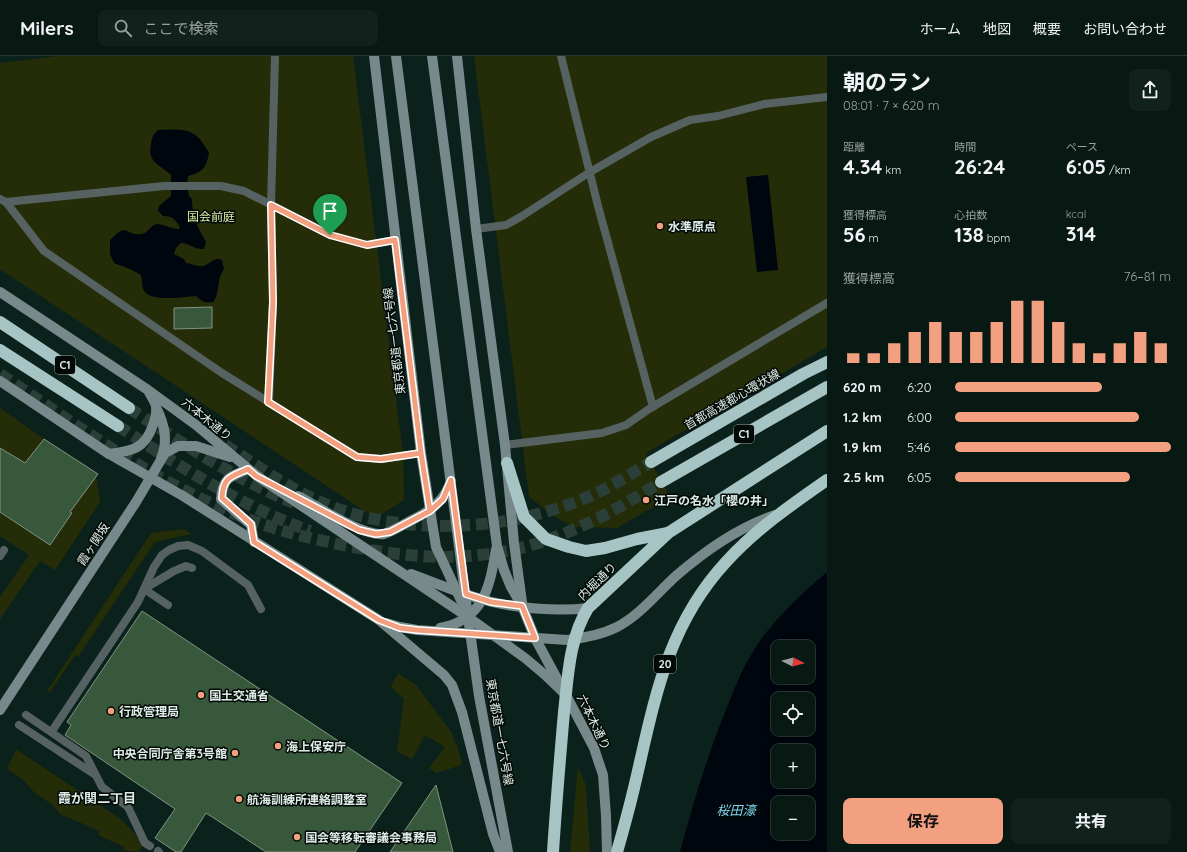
<!DOCTYPE html>
<html lang="ja">
<meta charset="utf-8">
<style>
:root{--surface:#081914;--page:#11221d;--text:#f1f3f6;--muted:#98a0a0;--line:#293834;--accent:#f2a07f}
body{margin:0;font-family:Quicksand,"Noto Sans JP",sans-serif;background:var(--page);color:var(--text);height:100vh;display:flex;flex-direction:column;font-size:15px;white-space:nowrap}
*{box-sizing:border-box;margin:0}
p{font-size:13px;color:var(--muted)}
.icon{flex:none;width:22px;height:22px;fill:none;stroke:currentColor;stroke-width:2;stroke-linecap:round;stroke-linejoin:round}
.map{position:relative;flex:1;overflow:hidden}
.drawer{display:flex;flex-direction:column;background:var(--surface);width:360px}
.drawer>*{flex:none}
.needle{width:26px;rotate:96deg}
.fabs{position:absolute;left:771px;top:584px;display:grid;gap:8px}
.fabs a{display:grid;place-items:center;width:44px;height:44px;border-radius:8px;background:var(--surface);box-shadow:0 2px 6px #0003,0 0 0 1px var(--line);font-size:20px}
.pin{position:absolute;display:grid;place-items:center;width:34px;height:34px;color:#fff;margin:-41px -17px;border-radius:50% 50% 50% 0;rotate:-45deg;box-shadow:0 0 4px #0007}
.pin .icon{rotate:45deg}
.round{display:grid;place-items:center;flex:none;width:42px;height:42px;border-radius:8px;background:var(--page)}
.head{display:flex;align-items:center;justify-content:space-between;height:68px;padding:0 16px}
h1{font-size:22px;font-weight:700;line-height:30px}
.metrics{display:grid;grid-template-columns:repeat(3,1fr);gap:6px;height:68px;padding:4px 16px}
.metrics div{display:grid;align-content:center}
.metrics b{font-size:20px;font-weight:700}
.metrics small{font-size:11px;font-weight:400}
.metrics p{font-size:11px}
.chart{height:112px;padding:8px 16px}
.chart p{display:flex;justify-content:space-between}
.chart svg{width:100%;height:72px;margin-top:4px;stroke:var(--accent);stroke-width:6}
.button{display:flex;gap:8px;margin-top:auto;padding:8px 16px}
.button a{flex:1;height:46px;border-radius:8px;background:var(--accent);color:#111;font-size:16px;font-weight:700;line-height:46px;text-align:center}
.button a+a{background:var(--page);color:var(--text)}
ul{padding:0 16px;list-style:none;font-size:13px}
li{display:grid;grid-template-columns:64px 48px 1fr;align-items:center;height:30px}
li i{height:10px;border-radius:5px;background:var(--accent)}
header{display:flex;align-items:center;gap:24px;box-sizing:border-box;height:56px;padding:0 20px;background:var(--surface);border-bottom:1px solid var(--line)}
header strong{font-size:19px}
nav{display:flex;gap:22px;margin-inline-start:auto;font-size:14px}
.search{width:280px;height:36px;background:var(--page);display:flex;align-items:center;gap:10px;box-sizing:border-box;padding:0 14px;border-radius:8px;color:var(--muted);font-size:15px}
main{display:flex;flex:1;min-height:0}
.map>svg:first-child{display:block}
.green{fill:#252d08}
.water{fill:#00060e;fill-rule:evenodd}
.building{fill:#37583a;stroke:#819382}
.lines{fill:none;stroke-linecap:round;stroke-linejoin:round}
.highway-tunnel{stroke:#2b3f39;stroke-width:12;stroke-dasharray:12 6;stroke-linecap:butt}
.lane{stroke:#566262;stroke-width:8}
.secondary{stroke:#77898a;stroke-width:10}
.highway{stroke:#a7c4c5;stroke-width:12}
.route-casing{stroke:#fff;stroke-width:8}
.route{stroke:#f2a07f;stroke-width:5}
.poi-dot{fill:#f2a07f;stroke:#020906;stroke-width:1.5}
.labels{text-anchor:middle;dominant-baseline:central;stroke-width:3;stroke-linejoin:round;paint-order:stroke}
.shield{fill:#020906;stroke:#9ca7a3;stroke-width:1}
.shield-label{font-size:11px;font-weight:bold;fill:#deebe6}
.park-label{font-size:12px;fill:#d9eca6;stroke:#020906}
.poi-label{font-size:12px;font-weight:bold;fill:#deebe6;stroke:#020906;text-anchor:start}
.street-label{font-size:12px;fill:#deebe6;stroke:#020906}
.neighbourhood-label{font-size:13px;font-weight:bold;fill:#deebe6;stroke:#020906}
.water-label{font-size:13px;font-style:italic;fill:#7ed3f2;stroke:#020906}
</style>
<header>
<strong>Milers</strong>
<div class="search"><svg class="icon" aria-label="search" viewBox="0 0 24 24"><circle cx="10" cy="10" r="6"/><path d="M15 15l6 6"/></svg>ここで検索</div>
<nav><a>ホーム</a><a>地図</a><a>概要</a><a>お問い合わせ</a></nav>
</header>
<main>
<div class="map">
<svg width="827" height="796" viewBox="0 0 827 796">
<rect width="100%" height="100%" fill="#0b211b"/>
<!-- green -->
<g class="green">
<path d="M58 0H353L403 399 404 444 375 462 0 213V7Z"/>
<path d="M474 0H827V291L646 397 670 441 617 472 574 471 551 459 529 440Z"/>
<path d="M0 352 44 383 32 398 96 420 100 446 55 514 40 505 0 563V541L29 499 0 480V456L50 489 72 457 5 413 8 397 0 392Z"/>
<path d="M184 473 192 478 155 486 78 601 75 599 50 636 47 635 151 477Z"/>
<path d="M398 617 416 629 451 676 458 692 462 709 436 717 429 712 445 691 425 679 412 703 397 696 404 643 391 631Z"/>
<path d="M16 693 122 764 144 788 138 796 123 794 124 791 98 779 100 775 60 758 53 749 35 737 22 723 7 713Z"/>
<path d="M578 711 586 729 590 796H570Z"/>
</g>
<!-- water -->
<g class="water">
<path d="M158 74C185 73 195 71 209 97 206 112 203 116 188 120L187 130 189 140 192 143C192 160 197 171 206 186L204 193C195 194 189 187 181 187L176 192 174 198 184 203 186 207C192 208 199 211 203 210 211 208 214 200 222 204L224 213C216 224 220 238 213 246 205 247 202 246 196 240 184 241 151 246 144 235 142 231 142 224 141 219L132 214 114 207 110 198V184C129 165 124 180 141 178 148 178 150 169 157 168 162 168 172 173 179 173L180 171C175 163 172 160 163 160L158 155 159 150 171 140V119C159 108 147 106 151 88 152 81 153 79 158 74Z"/>
<path d="M768 119 778 214 757 216 746 121Z"/>
<path d="M827 516V796H680C693 747 708 698 727 651 734 634 741 615 751 599 767 570 802 537 827 516ZM778 591H808V621H778ZM778 643H808V673H778ZM778 695H808V725H778ZM778 747H808V777H778Z"/>
</g>
<!-- building -->
<g class="building">
<path d="M212 251V272L174 273V252Z"/>
<path d="M44 383 98 418 70 456 72 457 50 489 0 456V392L25 407Z"/>
<path d="M142 555 402 727 355 796H266L206 757 181 796H176L155 782 175 753 65 679 71 669 67 666Z"/>
<path d="M436 729 453 796H390Z"/>
</g>
<g class="lines">
<!-- highway-tunnel -->
<g class="highway-tunnel">
<path d="M0 318C77 370 153 425 240 460 278 475 319 485 359 492 420 503 474 506 535 488 581 474 621 451 661 426"/>
<path d="M129 352C182 387 235 423 294 447"/>
<path d="M118 370C179 410 241 450 310 475"/>
<path d="M225 389C259 411 292 435 330 450 404 479 499 475 573 447 601 437 626 421 651 406"/>
</g>
<!-- lane -->
<g class="lane">
<path d="M561 0 598 150 653 351"/>
<path d="M0 143 6 146 44 195 222 317 357 401 381 403 421 397"/>
<path d="M6 146 164 130H221L244 135 330 179 367 189 395 184"/>
<path d="M476 173 506 169 522 160 590 116 651 81 690 64 718 60 764 48 827 41"/>
<path d="M269 346 273 246 271 149 275 0"/>
<path d="M505 389 602 377 626 369 649 353 827 247"/>
<path d="M0 500 4 494"/>
<path d="M168 549 144 533 174 515 186 510 192 512"/>
<path d="M26 659 86 700 102 731 128 751 145 787 150 790"/>
<path d="M19 669 94 718"/>
<path d="M52 675 138 546 154 511 162 499 169 494 178 490 188 489 202 495 248 529 261 553"/>
<path d="M158 795 159 796"/>
</g>
<!-- secondary -->
<g class="secondary">
<path d="M374 0 421 397 436 491 465 553"/>
<path d="M396 0 468 561 479 640 508 796"/>
<path d="M432 0 497 490 504 514 511 531 522 550 535 582 562 632"/>
<path d="M457 0 476 173 505 389 514 487 522 546"/>
<path d="M0 236 148 334 196 369 257 420 468 561 525 602 544 618 566 639 594 692 603 719 606 760 607 796"/>
<path d="M0 325 109 398 183 440 379 564 444 619 452 629 462 656 493 778 500 796"/>
<path d="M156 351C164 367 169 385 161 402"/>
<path d="M109 398C132 395 145 393 153 369 155 364 157 355 156 350 155 346 151 340 149 336"/>
<path d="M248 413C230 421 223 421 221 443L251 469 254 486"/>
<path d="M298 440C317 450 363 481 384 478 394 475 404 468 414 463 432 454 444 445 451 425"/>
<path d="M411 518C435 527 459 537 484 544 513 552 558 556 588 552"/>
<path d="M386 567 400 571 417 574 567 584C584 582 601 579 617 571 640 559 658 536 677 519 706 494 739 471 775 459"/>
<path d="M440 572C484 564 490 530 496 493"/>
<path d="M0 654 136 446 165 397 178 390H196L230 401"/>
</g>
<!-- highway -->
<g class="highway">
<path d="M0 266 129 352"/>
<path d="M0 294 118 370"/>
<path d="M651 406 803 318 827 306"/>
<path d="M507 407 524 461 546 483 569 491 586 495 605 492 637 483 668 477"/>
<path d="M661 426 827 331"/>
<path d="M553 796C556 749 560 702 564 656 568 621 569 583 588 552L668 477 827 375"/>
<path d="M617 796C623 775 629 753 634 732 654 648 665 572 726 506 755 474 791 449 827 424"/>
</g>
</g>
<g class="lines">
<!-- route casing -->
<g class="route-casing">
<path id="route" d="M330 179 367 189 395 184 421 397 430 455 390 476 376 478 359 474 256 420 248 413C230 421 223 421 222 442L251 468 254 486 379 564 400 572 417 574 535 582 522 550 491 546 466 538 451 424 443 443 430 455 421 397 381 403 357 401 268 346 273 246 271 149 330 179"/>
</g>
<!-- route -->
<use href="#route" class="route"/>
</g>
<!-- markers -->
<g class="poi-dot">
<circle cx="660" cy="170" r="4"/>
<circle cx="646" cy="444" r="4"/>
<circle cx="201" cy="639" r="4"/>
<circle cx="111" cy="655" r="4"/>
<circle cx="278" cy="690" r="4"/>
<circle cx="235" cy="697" r="4"/>
<circle cx="239" cy="743" r="4"/>
<circle cx="297" cy="781" r="4"/>
</g>
<g class="labels">
<!-- shield labels -->
<g class="shield">
<rect x="55" y="300" width="20" height="18" rx="3"/>
<rect x="734" y="369" width="20" height="18" rx="3"/>
<rect x="654" y="599" width="22" height="18" rx="3"/>
</g>
<g class="shield-label">
<text x="65" y="309">C1</text>
<text x="744" y="378">C1</text>
<text x="665" y="608">20</text>
</g>
<!-- park labels -->
<g class="park-label">
<text x="211" y="160">国会前庭</text>
</g>
<!-- poi labels -->
<g class="poi-label">
<text x="668" y="170">水準原点</text>
<text x="654" y="444">江戸の名水「櫻の井」</text>
<text x="209" y="639">国土交通省</text>
<text x="119" y="655">行政管理局</text>
<text x="286" y="690">海上保安庁</text>
<text x="227" y="697" text-anchor="end">中央合同庁舎第3号館</text>
<text x="247" y="743">航海訓練所連絡調整室</text>
<text x="305" y="781">国会等移転審議会事務局</text>
</g>
<!-- street labels -->
<g class="street-label">
<text transform="translate(394 285) rotate(-97)">東京都道一七六号線</text>
<text transform="translate(732 343) rotate(-30)">首都高速都心環状線</text>
<text transform="translate(207 363) rotate(39)">六本木通り</text>
<text transform="translate(93 488) rotate(-57)">霞ヶ関坂</text>
<text transform="translate(597 525) rotate(-44)">内堀通り</text>
<text transform="translate(594 666) rotate(64)">六本木通り</text>
<text transform="translate(500 676) rotate(80)">東京都道一七六号線</text>
</g>
<!-- neighbourhood labels -->
<g class="neighbourhood-label">
<text x="97" y="742">霞が関二丁目</text>
</g>
<!-- water labels -->
<g class="water-label">
<text x="736" y="754">桜田濠</text>
</g>
</g>
</svg>
<div class="fabs">
<a><svg class="needle" viewBox="-14 -14 28 28"><path d="M0-13l5 13h-10z" fill="#e53935"/><path d="M0 13l5-13h-10z" fill="#98a0a0"/></svg></a>
<a><svg class="icon" aria-label="locate" viewBox="0 0 24 24"><circle cx="12" cy="12" r="6"/><path d="M12 2v4M12 18v4M2 12h4M18 12h4"/></svg></a>
<a>+</a>
<a>−</a>
</div>
<div class="pin" style="left:330px;top:179px;background:#1e9e55"><svg class="icon" aria-label="arrive" viewBox="0 0 24 24"><path d="M6 21V4h12l-3 4 3 4H6"/></svg></div>
</div>
<section class="drawer">
<div class="head"><div><h1>朝のラン</h1><p>08:01 · 7 × 620 m</p></div><a class="round"><svg class="icon" aria-label="share" viewBox="0 0 24 24"><path d="M12 15V3M7 8l5-5 5 5M5 13v7h14v-7"/></svg></a></div>
<div class="metrics">
<div><p>距離</p><b>4.34<small> km</small></b></div>
<div><p>時間</p><b>26:24</b></div>
<div><p>ペース</p><b>6:05<small> /km</small></b></div>
</div>
<div class="metrics">
<div><p>獲得標高</p><b>56<small> m</small></b></div>
<div><p>心拍数</p><b>138<small> bpm</small></b></div>
<div><p>kcal</p><b>314</b></div>
</div>
<div class="chart"><p><span>獲得標高</span>76–81 m</p>
<svg viewBox="0 0 160 44" preserveAspectRatio="none"><path d="M5 44V38M15 44V38M25 44V32M35 44V25M45 44V19M55 44V25M65 44V25M75 44V19M85 44V6M95 44V6M105 44V19M115 44V32M125 44V38M135 44V32M145 44V25M155 44V32"/></svg>
</div>
<ul>
<li><b>620 m</b>6:20<i style="width:68%"></i></li>
<li><b>1.2 km</b>6:00<i style="width:85%"></i></li>
<li><b>1.9 km</b>5:46<i style="width:100%"></i></li>
<li><b>2.5 km</b>6:05<i style="width:81%"></i></li>
</ul>
<div class="button"><a>保存</a><a>共有</a></div>
</section>
</main>
